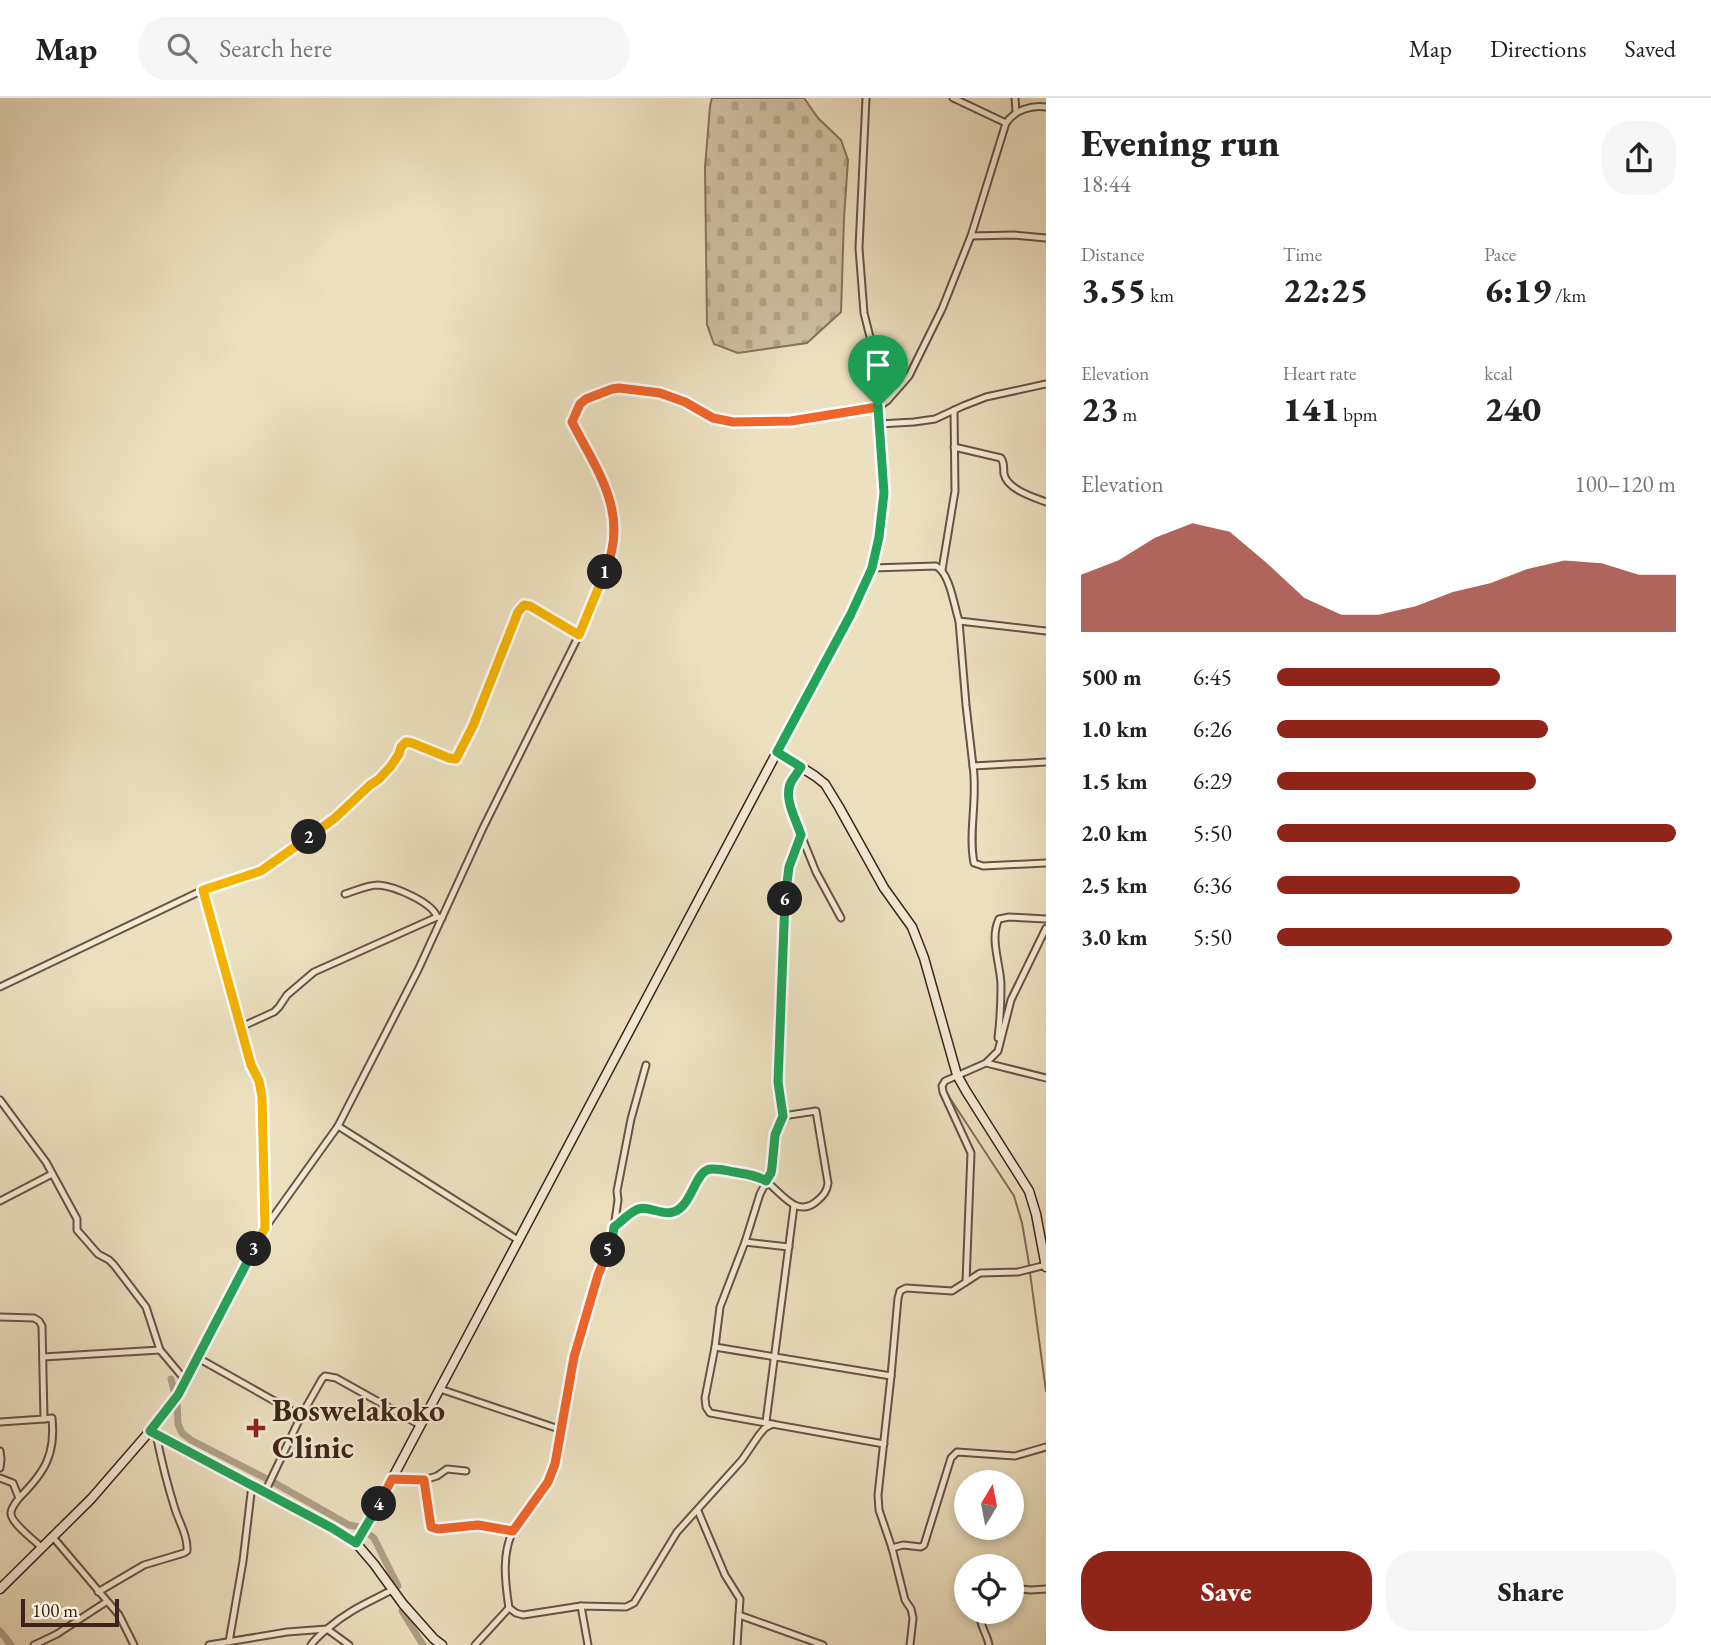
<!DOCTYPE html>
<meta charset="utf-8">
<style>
:root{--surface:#fff;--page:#f6f6f6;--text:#222;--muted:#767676;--line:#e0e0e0;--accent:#8f2418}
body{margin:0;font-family:"EB Garamond",serif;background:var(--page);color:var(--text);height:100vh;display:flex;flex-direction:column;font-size:26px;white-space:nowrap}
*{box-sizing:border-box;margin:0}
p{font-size:23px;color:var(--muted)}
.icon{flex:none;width:38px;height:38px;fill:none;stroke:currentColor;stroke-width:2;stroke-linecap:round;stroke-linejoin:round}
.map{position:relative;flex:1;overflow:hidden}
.drawer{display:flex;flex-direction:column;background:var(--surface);width:665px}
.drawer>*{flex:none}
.needle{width:46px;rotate:10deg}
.tools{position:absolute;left:954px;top:1372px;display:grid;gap:14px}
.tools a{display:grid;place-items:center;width:70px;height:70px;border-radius:50%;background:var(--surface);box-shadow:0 4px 10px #0003;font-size:35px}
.scale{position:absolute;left:21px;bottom:18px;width:98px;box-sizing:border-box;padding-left:7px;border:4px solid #3d2319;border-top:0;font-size:19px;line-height:24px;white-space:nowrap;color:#3d2319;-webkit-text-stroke:5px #f3ebd5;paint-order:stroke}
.pin{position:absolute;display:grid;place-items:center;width:60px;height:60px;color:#fff;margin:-72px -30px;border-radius:50% 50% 50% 0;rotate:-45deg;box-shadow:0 0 7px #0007}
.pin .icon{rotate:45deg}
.km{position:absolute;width:35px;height:35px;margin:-18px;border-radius:50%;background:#222;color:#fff;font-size:19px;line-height:35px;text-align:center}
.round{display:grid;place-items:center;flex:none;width:74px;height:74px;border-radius:28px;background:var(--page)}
.head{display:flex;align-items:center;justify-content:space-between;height:119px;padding:0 35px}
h1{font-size:38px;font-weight:800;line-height:52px}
.figures{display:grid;grid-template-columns:repeat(3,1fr);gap:10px;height:119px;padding:7px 35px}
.figures div{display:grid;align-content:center}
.figures b{font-size:35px;font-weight:800}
.figures small{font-size:19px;font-weight:400}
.figures p{font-size:19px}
.chart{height:196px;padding:14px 35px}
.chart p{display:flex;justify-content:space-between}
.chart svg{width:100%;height:126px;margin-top:7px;fill:var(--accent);opacity:.7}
.button{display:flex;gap:14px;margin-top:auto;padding:14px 35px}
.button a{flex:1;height:80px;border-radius:28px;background:var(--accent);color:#fff;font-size:28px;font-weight:800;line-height:80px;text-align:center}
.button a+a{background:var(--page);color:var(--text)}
ul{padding:0 35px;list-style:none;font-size:23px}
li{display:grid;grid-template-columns:112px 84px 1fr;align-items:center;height:52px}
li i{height:18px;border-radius:9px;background:var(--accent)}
header{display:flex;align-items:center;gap:42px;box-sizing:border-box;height:98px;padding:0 35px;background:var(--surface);border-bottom:2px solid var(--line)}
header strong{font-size:33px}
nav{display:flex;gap:38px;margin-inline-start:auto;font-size:24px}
.search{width:490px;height:63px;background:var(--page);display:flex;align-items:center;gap:18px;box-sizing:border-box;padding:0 24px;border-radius:28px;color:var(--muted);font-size:26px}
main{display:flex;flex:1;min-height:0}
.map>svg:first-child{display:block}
.cemetery{fill:url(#cemetery-stones);stroke:#86725e;stroke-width:2}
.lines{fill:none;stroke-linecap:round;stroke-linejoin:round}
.stream{stroke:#826e5b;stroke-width:2}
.canal{stroke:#b0a087;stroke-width:7}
.street-casing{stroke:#695242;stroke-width:9}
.secondary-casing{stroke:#3d2319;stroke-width:11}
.street{stroke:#f3ebd5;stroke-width:5}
.secondary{stroke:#f3ebd5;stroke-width:8}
.split-1-casing{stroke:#fff;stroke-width:14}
.split-2-casing{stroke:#fff;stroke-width:14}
.split-3-casing{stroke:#fff;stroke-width:14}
.split-4-casing{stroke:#fff;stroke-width:14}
.split-5-casing{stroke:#fff;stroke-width:14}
.split-6-casing{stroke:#fff;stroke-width:14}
.split-7-casing{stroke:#fff;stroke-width:14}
.split-1{stroke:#f0652b;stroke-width:9}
.split-2{stroke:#f5b400;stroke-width:9}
.split-3{stroke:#f5b400;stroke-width:9}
.split-4{stroke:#22a559;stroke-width:9}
.split-5{stroke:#f0652b;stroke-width:9}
.split-6{stroke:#22a559;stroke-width:9}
.split-7{stroke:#22a559;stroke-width:9}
.poi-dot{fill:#8f2418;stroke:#f3ebd5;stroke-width:2.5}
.labels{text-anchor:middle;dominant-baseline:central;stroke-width:5;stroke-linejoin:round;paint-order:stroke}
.poi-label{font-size:32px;font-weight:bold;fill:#3d2319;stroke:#f3ebd5;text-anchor:start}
</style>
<header>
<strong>Map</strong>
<div class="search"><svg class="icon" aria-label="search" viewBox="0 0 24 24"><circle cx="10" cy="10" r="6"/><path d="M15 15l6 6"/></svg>Search here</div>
<nav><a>Map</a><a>Directions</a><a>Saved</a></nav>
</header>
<main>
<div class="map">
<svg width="1046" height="1547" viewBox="0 0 1046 1547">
<defs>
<pattern id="cemetery-stones" width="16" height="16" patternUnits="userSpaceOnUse" patternTransform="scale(1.75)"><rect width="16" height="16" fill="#cec0a3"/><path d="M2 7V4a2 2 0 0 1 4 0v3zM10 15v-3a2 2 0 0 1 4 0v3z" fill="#b2a58c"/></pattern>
</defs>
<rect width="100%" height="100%" fill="#ece0bf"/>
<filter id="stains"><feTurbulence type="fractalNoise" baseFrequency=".00286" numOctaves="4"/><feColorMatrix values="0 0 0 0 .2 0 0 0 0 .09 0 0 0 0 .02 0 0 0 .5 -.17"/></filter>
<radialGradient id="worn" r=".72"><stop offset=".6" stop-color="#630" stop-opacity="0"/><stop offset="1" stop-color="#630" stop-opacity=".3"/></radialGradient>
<!-- cemetery -->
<path class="cemetery" d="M712 0H804L818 20 841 42 848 62 844 120 841 214 807 245 738 255 714 246 707 227 705 69 710 8Z"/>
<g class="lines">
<!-- stream -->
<path class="stream" d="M946 994 1014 1098 1022 1125 1028 1160 1046 1293"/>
<!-- canal -->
<g class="canal">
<path d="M171 1281 177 1304 178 1326 182 1335 191 1342 267 1381"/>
<path d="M273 1384 349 1427 359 1429 374 1440 398 1488"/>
<path d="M402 1513 423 1547"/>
<path d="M0 1533 11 1547"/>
</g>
<!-- street casing -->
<g class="street-casing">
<g id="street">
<path d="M953 0 1006 25"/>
<path d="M1015 0 1016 14"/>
<path d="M971 138 1014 137 1046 140"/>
<path d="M879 326 914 324 935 321 963 308 986 299 1046 286"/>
<path d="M954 349 1001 360C1005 366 1003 369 1004 376 1007 391 1033 399 1046 404"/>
<path d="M872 470 936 468C950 475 954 508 959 523L1046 533"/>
<path d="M942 472 955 393 954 312"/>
<path d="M959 523 966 607 973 668 1046 664"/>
<path d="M777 654 860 498 872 470 881 427 884 395 882 358 876 285 870 239 864 215 859 150 866 0"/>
<path d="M973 668C978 700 968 734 974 765L983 768 1046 765"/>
<path d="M801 669 791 684 789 691 788 700 801 737 789 769 785 795 781 950 778 984 783 1018 775 1037 771 1075 760 1096 745 1144 720 1209 715 1249 705 1300 706 1309 710 1315 884 1346"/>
<path d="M801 737 816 774 841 820"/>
<path d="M203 792 241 929 274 914 279 909 287 897 314 874 437 819 442 820"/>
<path d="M345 796C355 793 367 787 378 787 394 788 432 804 437 819"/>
<path d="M0 889 203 792 261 773 335 721 391 668 399 656 401 648 406 644 412 645 449 660 456 661 473 628 518 514 524 507 530 508 579 537"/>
<path d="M241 929 251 967 259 983 262 999 265 1129"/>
<path d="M998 940C1000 923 1001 905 1001 888 1001 867 989 841 999 821L1009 819 1046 821"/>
<path d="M986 965 1046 980"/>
<path d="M0 1002 46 1064 77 1121V1132L98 1156 109 1162 114 1167 146 1209 160 1252 186 1283"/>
<path d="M338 1028 518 1142"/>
<path d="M0 1103 52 1076"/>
<path d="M614 1129C622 1124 631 1112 641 1111 655 1109 669 1122 682 1109 691 1100 698 1074 711 1072 721 1070 751 1075 759 1079 779 1088 794 1123 817 1103 824 1097 827 1093 828 1085L816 1013 783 1018"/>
<path d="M745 1144 789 1149"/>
<path d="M966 1184 971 1055 943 994 942 988 945 983 986 965 998 953 1011 902 1046 830"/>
<path d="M0 1219 34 1220 39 1223 42 1228 44 1321 0 1324"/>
<path d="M715 1249 891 1278"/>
<path d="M43 1259 160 1252"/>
<path d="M198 1260 301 1318"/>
<path d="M440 1291 562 1332 574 1259 598 1177 612 1144 618 1102 617 1093 631 1021 646 967"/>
<path d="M766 1324 794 1108"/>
<path d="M150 1333 178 1297 265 1130 338 1028 418 872 483 730 579 537 612 458C614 441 615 420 611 403 606 379 584 347 572 324L580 306 585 301 612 291 619 290 660 295 685 304 713 320 733 324 791 323 878 309 887 303 909 278 942 211 971 138 1006 25C1015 12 1031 7 1046 9"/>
<path d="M0 1353 1 1361 0 1370"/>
<path d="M0 1380 13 1385 19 1400C16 1404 11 1410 11 1415 10 1424 34 1442 41 1449"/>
<path d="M392 1381 424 1382 437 1378 447 1371 466 1373"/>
<path d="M424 1382 431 1429 438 1431 478 1428 513 1433"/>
<path d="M265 1394 301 1318 322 1281 325 1278 336 1280 420 1327"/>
<path d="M19 1400C44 1375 56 1357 52 1320L44 1321"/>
<path d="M698 1413 725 1477 740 1501 737 1547"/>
<path d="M52 1438 119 1517 134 1547"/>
<path d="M892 1450 903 1447 921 1449 924 1447 951 1360 957 1354 1015 1358 1046 1349"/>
<path d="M1012 1490 1031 1492 1046 1491"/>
<path d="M98 1494 144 1467 184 1455 187 1453C188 1438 179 1424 175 1411 167 1386 161 1361 156 1336"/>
<path d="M581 1508 588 1547"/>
<path d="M509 1510 516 1515 523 1517 581 1508 626 1509 634 1505 677 1434 742 1362 759 1337 765 1330 773 1326"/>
<path d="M981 1514C978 1526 987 1535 989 1547"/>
<path d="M739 1517 823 1547"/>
<path d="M229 1544 243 1463 252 1387"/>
<path d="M34 1547 57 1536 106 1504"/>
<path d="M209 1547 287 1534 327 1531 349 1547"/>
<path d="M311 1547C316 1540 321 1536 327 1531 349 1512 367 1505 392 1492"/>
<path d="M475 1547 509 1510C505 1484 501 1453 515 1429 524 1414 538 1400 547 1385 556 1369 559 1350 562 1332"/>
<path d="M910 1547 913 1520 911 1511 905 1502 892 1450 879 1412 878 1397 891 1278 898 1200 900 1193 906 1190 952 1193 980 1175 1018 1174 1046 1167"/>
</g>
</g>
<!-- secondary casing -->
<g class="secondary-casing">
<g id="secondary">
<path d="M356 1445 392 1381 777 654 815 678 825 686 839 709 884 790 912 829 924 860 957 977 966 993 1029 1093 1036 1116 1046 1169"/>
<path d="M0 1491 91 1401 150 1333 332 1430 356 1445 374 1466 403 1506 434 1541 442 1547"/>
</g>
</g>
<!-- street -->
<use href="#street" class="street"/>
<!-- secondary -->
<use href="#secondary" class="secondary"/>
</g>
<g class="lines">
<!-- split-1 casing -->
<g class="split-1-casing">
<path id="split-1" d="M605 474C630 416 598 374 572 324L580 306 586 301 612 291 619 290 660 295 685 304 713 320 733 324 791 323 878 309"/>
</g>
<!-- split-2 casing -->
<g class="split-2-casing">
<path id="split-2" d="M309 739 335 720 370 687 379 681 391 668 399 656 401 649 406 644 412 645 449 660 456 661 473 628 518 514 524 507 530 508 579 537 605 474"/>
</g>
<!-- split-3 casing -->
<g class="split-3-casing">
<path id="split-3" d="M254 1151 265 1130 262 999 259 983 251 967 203 792 261 773 309 739"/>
</g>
<!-- split-4 casing -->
<g class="split-4-casing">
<path id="split-4" d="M254 1151 178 1297 150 1333 332 1430 356 1445 379 1406"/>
</g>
<!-- split-5 casing -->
<g class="split-5-casing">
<path id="split-5" d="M379 1406 392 1381 424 1382 431 1429 438 1431 478 1427 513 1433 548 1384 555 1366 574 1259 598 1177 608 1152"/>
</g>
<!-- split-6 casing -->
<g class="split-6-casing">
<path id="split-6" d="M608 1152 612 1144 614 1129C621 1124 628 1116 636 1112 647 1106 661 1118 673 1114 691 1109 694 1078 707 1072 714 1069 727 1073 734 1074 746 1076 756 1077 766 1083L771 1075 772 1069 775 1037 783 1018 778 984 785 801"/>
</g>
<!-- split-7 casing -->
<g class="split-7-casing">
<path id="split-7" d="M785 801 789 769 801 737C796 721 783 700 791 684 794 679 798 674 801 669L777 654 851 516 872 470 879 439 884 395 878 309"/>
</g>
<!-- split-1 -->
<use href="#split-1" class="split-1"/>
<!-- split-2 -->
<use href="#split-2" class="split-2"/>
<!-- split-3 -->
<use href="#split-3" class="split-3"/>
<!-- split-4 -->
<use href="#split-4" class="split-4"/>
<!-- split-5 -->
<use href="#split-5" class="split-5"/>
<!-- split-6 -->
<use href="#split-6" class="split-6"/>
<!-- split-7 -->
<use href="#split-7" class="split-7"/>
</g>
<!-- markers -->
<path class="poi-dot" d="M252.5 1319.5h7v7h7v7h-7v7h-7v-7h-7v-7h7z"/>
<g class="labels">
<!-- poi labels -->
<g class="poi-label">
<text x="272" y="1312">Boswelakoko<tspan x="272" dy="37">Clinic</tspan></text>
</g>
</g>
<rect width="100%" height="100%" filter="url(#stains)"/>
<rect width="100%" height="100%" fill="url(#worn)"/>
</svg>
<div class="tools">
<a><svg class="needle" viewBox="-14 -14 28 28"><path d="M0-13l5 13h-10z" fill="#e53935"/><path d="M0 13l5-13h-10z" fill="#767676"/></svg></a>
<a><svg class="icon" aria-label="locate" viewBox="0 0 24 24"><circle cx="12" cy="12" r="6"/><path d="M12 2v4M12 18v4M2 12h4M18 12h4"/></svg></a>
</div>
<div class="scale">100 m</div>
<div class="pin" style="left:878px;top:309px;background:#1e9e55"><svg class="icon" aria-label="arrive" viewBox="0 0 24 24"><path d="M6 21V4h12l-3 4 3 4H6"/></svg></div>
<b class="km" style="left:605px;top:474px">1</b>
<b class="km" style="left:309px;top:739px">2</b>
<b class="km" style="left:254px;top:1151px">3</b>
<b class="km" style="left:379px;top:1406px">4</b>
<b class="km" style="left:608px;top:1152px">5</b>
<b class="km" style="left:785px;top:801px">6</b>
</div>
<section class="drawer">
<div class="head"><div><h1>Evening run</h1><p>18:44</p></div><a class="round"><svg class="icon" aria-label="share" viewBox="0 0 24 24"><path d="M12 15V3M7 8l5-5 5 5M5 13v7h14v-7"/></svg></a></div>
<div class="figures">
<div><p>Distance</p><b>3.55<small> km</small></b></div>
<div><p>Time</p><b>22:25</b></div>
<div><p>Pace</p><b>6:19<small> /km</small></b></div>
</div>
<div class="figures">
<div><p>Elevation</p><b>23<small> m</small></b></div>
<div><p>Heart rate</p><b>141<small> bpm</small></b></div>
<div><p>kcal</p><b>240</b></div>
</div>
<div class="chart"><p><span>Elevation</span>100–120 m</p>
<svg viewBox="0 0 160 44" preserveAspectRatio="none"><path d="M0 44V24L10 19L20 11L30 6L40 9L50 20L60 32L70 38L80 38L90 35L100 30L110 27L120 22L130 19L140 20L150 24L160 24V44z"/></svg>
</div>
<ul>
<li><b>500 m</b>6:45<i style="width:56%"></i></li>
<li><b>1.0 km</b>6:26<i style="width:68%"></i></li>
<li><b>1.5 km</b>6:29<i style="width:65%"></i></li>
<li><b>2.0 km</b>5:50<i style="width:100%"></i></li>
<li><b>2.5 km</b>6:36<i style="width:61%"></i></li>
<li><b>3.0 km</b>5:50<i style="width:99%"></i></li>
</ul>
<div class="button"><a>Save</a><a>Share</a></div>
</section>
</main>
